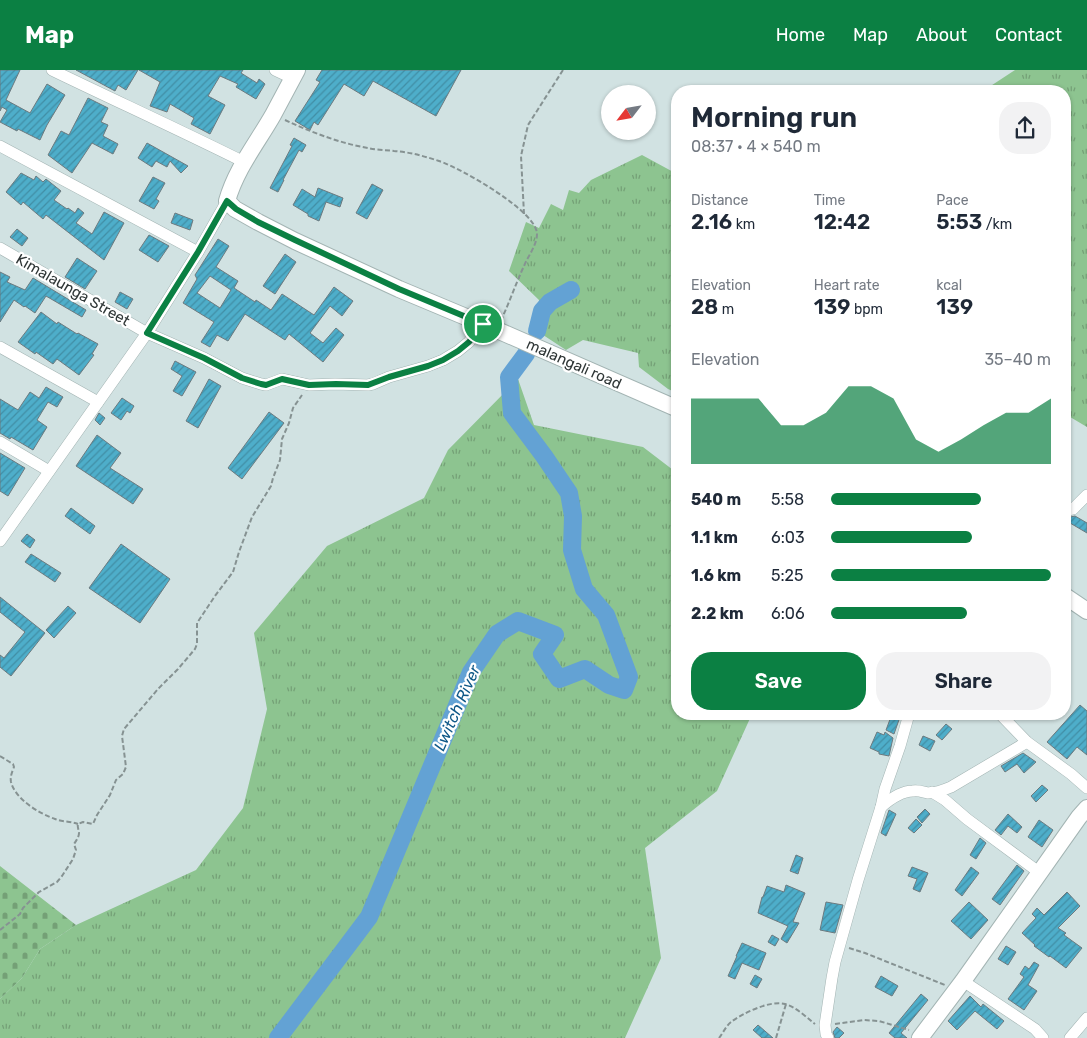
<!DOCTYPE html>
<meta charset="utf-8">
<style>
:root{--surface:#fff;--page:#f2f2f3;--text:#1f2937;--muted:#747a83;--accent:#0b8043}
body{margin:0;font-family:Rubik,sans-serif;background:var(--page);color:var(--text);height:100vh;display:flex;flex-direction:column;font-size:19px;white-space:nowrap}
*{box-sizing:border-box;margin:0}
p{font-size:16px;color:var(--muted)}
.icon{flex:none;width:28px;height:28px;fill:none;stroke:currentColor;stroke-width:2;stroke-linecap:round;stroke-linejoin:round}
.map{position:relative;flex:1;overflow:hidden}
.panel{position:absolute;left:671px;top:15px;width:400px;height:635px;display:flex;flex-direction:column;background:var(--surface);border-radius:20px;box-shadow:0 1px 4px #0004}
.panel>*{flex:none}
.needle{width:32px;rotate:239deg}
.controls{position:absolute;left:601px;top:15px;display:grid;gap:10px}
.controls a{display:grid;place-items:center;width:55px;height:55px;border-radius:50%;background:var(--surface);box-shadow:0 1px 4px #0004;font-size:25px}
.pin{position:absolute;display:grid;place-items:center;width:42px;height:42px;color:#fff;margin:-21px;border:2px solid #fff;border-radius:50%;box-shadow:0 1px 5px #0007}
.round{display:grid;place-items:center;flex:none;width:52px;height:52px;border-radius:20px;background:var(--page)}
.head{display:flex;align-items:center;justify-content:space-between;height:85px;padding:0 20px}
h1{font-size:28px;font-weight:600;line-height:38px}
.figures{display:grid;grid-template-columns:repeat(3,1fr);gap:8px;height:85px;padding:5px 20px}
.figures div{display:grid;align-content:center}
.figures b{font-size:21px;font-weight:600}
.figures small{font-size:14px;font-weight:400}
.figures p{font-size:14px}
.chart{height:140px;padding:10px 20px}
.chart p{display:flex;justify-content:space-between}
.chart svg{width:100%;height:90px;margin-top:5px;fill:var(--accent);opacity:.7}
.button{display:flex;gap:10px;margin-top:auto;padding:10px 20px}
.button a{flex:1;height:58px;border-radius:20px;background:var(--accent);color:#fff;font-size:20px;font-weight:600;line-height:58px;text-align:center}
.button a+a{background:var(--page);color:var(--text)}
ul{padding:0 20px;list-style:none;font-size:16px}
li{display:grid;grid-template-columns:80px 60px 1fr;align-items:center;height:38px}
li i{height:12px;border-radius:6px;background:var(--accent)}
header{display:flex;align-items:center;gap:30px;box-sizing:border-box;height:70px;padding:0 25px;background:var(--accent);color:#fff}
header strong{font-size:24px}
nav{display:flex;gap:28px;margin-inline-start:auto;font-size:18px}
.map>svg:first-child{display:block}
.grass{fill:url(#grass-tufts)}
.cemetery{fill:url(#cemetery-stones)}
.lines{fill:none;stroke-linecap:round;stroke-linejoin:round}
.river{stroke:#63a2d4;stroke-width:18}
.building{fill:url(#building-hatch);stroke:#6c7a7f;fill-rule:evenodd}
.street-casing{stroke:#a3b4b3;stroke-width:12}
.secondary-casing{stroke:#a3b4b3;stroke-width:18}
.path{stroke:#869292;stroke-width:2;stroke-dasharray:5 2.5;stroke-linecap:butt}
.street{stroke:#fff;stroke-width:11}
.secondary{stroke:#fff;stroke-width:16}
.route-casing{stroke:#fff;stroke-width:10}
.route{stroke:#0b8043;stroke-width:6}
.labels{text-anchor:middle;dominant-baseline:central;stroke-width:4.5;stroke-linejoin:round;paint-order:stroke}
.street-label{font-size:15px;fill:#2f3636;stroke:#fff}
.water-label{font-size:16px;font-style:italic;fill:#0f5887;stroke:#fff}
</style>
<header>
<strong>Map</strong>
<nav><a>Home</a><a>Map</a><a>About</a><a>Contact</a></nav>
</header>
<div class="map">
<svg width="1087" height="968" viewBox="0 0 1087 968">
<defs>
<pattern id="grass-tufts" width="24" height="20" patternUnits="userSpaceOnUse" patternTransform="scale(1.25)"><rect width="24" height="20" fill="#8dc490"/><path d="M3 7l-1-3M5 7V3M7 7l1-3M15 17l-1-3M17 17v-4M19 17l1-3" fill="none" stroke="#74a076"/></pattern>
<pattern id="cemetery-stones" width="16" height="16" patternUnits="userSpaceOnUse" patternTransform="scale(1.25)"><rect width="16" height="16" fill="#8dc490"/><path d="M2 7V4a2 2 0 0 1 4 0v3zM10 15v-3a2 2 0 0 1 4 0v3z" fill="#74a076"/></pattern>
<pattern id="building-hatch" width="6" height="6" patternUnits="userSpaceOnUse" patternTransform="scale(1.25)"><rect width="6" height="6" fill="#4eaeca"/><path d="M-1 1l2-2M0 6l6-6M5 7l2-2" fill="none" stroke="#418ea5"/></pattern>
</defs>
<rect width="100%" height="100%" fill="#d1e2e2"/>
<!-- grass -->
<g class="grass">
<path d="M1015 0H1087V357L1065 344V21H983Z"/>
<path d="M642 85 677 104V323L668 319 639 297 638 283 583 270 566 280 537 261 539 230 509 201 526 152 539 158 551 134 563 140 569 120 579 123 591 110Z"/>
<path d="M518 309 534 355 643 377 677 403 678 644H752L717 721 645 778 661 888 625 968H0V929L22 908 40 879 76 855 196 800 243 738 267 639 254 563 327 476 424 428 448 380Z"/>
</g>
<!-- cemetery -->
<path class="cemetery" d="M0 796 76 855 40 879 22 908 0 929Z"/>
<g class="lines">
<!-- river -->
<g class="river">
<path d="M537 261 542 241 550 232 571 220"/>
<path d="M278 968 369 847 471 602 497 564 518 551 555 565 542 584 559 609 585 599 609 615 624 620 629 607 606 545 584 519 572 480 573 446 569 423 544 386 512 343 509 307 526 284"/>
</g>
</g>
<!-- building -->
<g class="building">
<path d="M0 0H20L6 30 30 43 47 14 65 25 47 55 40 70 18 59 17 61 0 52 7 40 2 37 0 41Z"/>
<path d="M76 0H138L126 20 118 15 115 21Z"/>
<path d="M139 0H243L241 3 257 13 259 9 265 14 256 29 236 17 238 14 220 6 208 26 225 35 210 64 191 54 194 48 170 34 167 42 150 36 160 12Z"/>
<path d="M322 0H461L436 46 373 11 364 26 344 14 318 55 314 52 310 60 295 51 320 12 316 10Z"/>
<path d="M88 28 108 38 101 52 108 55 103 66 118 74 113 84 92 73 72 103 48 85 61 61 69 65Z"/>
<path d="M294 68 306 75 302 82 299 80 283 110H284L278 122 270 118 292 76 290 75Z"/>
<path d="M147 73 172 87 188 96 181 103 170 91 167 97 156 91 152 97 138 88Z"/>
<path d="M21 103 34 110 36 106 43 112 46 109 61 121 54 130 67 139 68 138 75 143 78 138 84 143 76 153 92 164 104 142 124 153 104 190 46 145 43 149 23 132 21 135 6 122Z"/>
<path d="M153 107 165 113 156 129 159 131 154 139 139 131Z"/>
<path d="M372 114 383 120 367 149 356 143Z"/>
<path d="M318 118 343 128 340 137 326 132 319 151 308 146V144L293 135 302 119 315 127Z"/>
<path d="M175 143 193 150 190 160 171 153Z"/>
<path d="M17 159 28 168 22 176 10 167Z"/>
<path d="M149 165 169 176 158 192 139 180Z"/>
<path d="M218 169 229 176 216 197 238 211 234 218 255 232 256 230 271 240 282 224 314 245 334 217 353 231 342 246 330 236 310 263 323 273 336 258 344 265 323 292 289 264 285 270 245 244 228 271 217 265 210 277 201 272 214 252 183 233 197 209 195 205ZM210 206 231 220 220 238 197 223Z"/>
<path d="M285 184 296 192 275 224 263 216Z"/>
<path d="M77 188 97 201 85 219 65 207Z"/>
<path d="M0 202 10 207 7 212 25 220 33 208 86 240 82 247 46 226 35 243 25 236 24 237 14 230 0 252Z"/>
<path d="M120 222 133 229 127 239 115 232Z"/>
<path d="M41 242 57 254 58 252 77 264 78 263 98 274 92 284 94 285 79 305 57 289 53 294 36 282 35 284 18 272Z"/>
<path d="M175 291 196 302 182 326 173 321 182 306 171 299Z"/>
<path d="M209 309 221 316 198 358 186 351Z"/>
<path d="M46 317 63 327 57 337 48 332 37 350 47 357 33 380 11 367 10 369 0 363V329L18 340 30 322 39 328Z"/>
<path d="M122 328 134 336 130 343 127 341 121 350 111 343Z"/>
<path d="M269 342 284 353 242 409 228 398Z"/>
<path d="M99 343 105 348 100 355 95 350Z"/>
<path d="M97 365 121 383 110 398 143 419 133 434 76 396Z"/>
<path d="M0 383 25 398 8 426 0 421Z"/>
<path d="M71 438 95 456 90 464 65 446Z"/>
<path d="M1075 446 1087 453V463L1065 450 1066 448Z"/>
<path d="M27 464 35 470 30 478 21 471Z"/>
<path d="M121 474 170 509 140 553 89 518Z"/>
<path d="M31 484 61 503 55 512 25 492Z"/>
<path d="M0 527 45 563 11 606 0 597V585L4 588 25 562 0 542Z"/>
<path d="M68 536 76 543 54 568 46 560Z"/>
<path d="M1080 635 1087 641V685L1077 677 1067 689 1047 672Z"/>
<path d="M892 644H901L894 664 886 660Z"/>
<path d="M946 654 952 659 942 670 936 665Z"/>
<path d="M877 662 884 665 885 662 893 668 889 686 879 684V682L870 678Z"/>
<path d="M923 666 935 671 930 681 919 675Z"/>
<path d="M1023 683 1036 692 1024 703 1017 694 1005 702 1001 696Z"/>
<path d="M1042 715 1048 720 1036 732 1031 726Z"/>
<path d="M925 739 930 744 922 753 917 747Z"/>
<path d="M889 740 896 744 886 766 881 763Z"/>
<path d="M1008 744 1022 757 1017 763 1008 756 1001 765 995 760Z"/>
<path d="M916 749 922 755 914 763 908 758Z"/>
<path d="M1039 750 1053 760 1042 777 1028 767Z"/>
<path d="M980 768 986 773 976 789 970 785Z"/>
<path d="M796 785 803 788 798 804 790 801Z"/>
<path d="M1017 795 1024 801 1000 835 992 829Z"/>
<path d="M912 797 928 803 920 822 913 819 917 809 908 806Z"/>
<path d="M971 797 979 803 962 826 955 820Z"/>
<path d="M786 815 805 823 793 852 799 853 787 873 781 869 788 856 758 843 762 827H763L767 816 784 822Z"/>
<path d="M1067 822 1080 836 1058 858 1066 863 1064 865 1082 878 1066 898 1050 886 1049 887 1034 876 1035 875 1022 863 1036 848 1032 844 1037 838 1044 845Z"/>
<path d="M826 832 843 835 835 863 820 860Z"/>
<path d="M969 832 988 850 971 869 951 851Z"/>
<path d="M772 865 779 869 775 876 768 872Z"/>
<path d="M742 873 766 883 759 900 742 893 735 909 728 906 737 886H736Z"/>
<path d="M1006 876 1016 882 1008 895 998 889Z"/>
<path d="M1034 892 1039 895 1028 915 1037 921 1024 940 1008 929 1024 907 1020 904 1025 896 1029 899Z"/>
<path d="M755 905 762 909 757 918 750 914Z"/>
<path d="M881 906 898 916 892 926 875 917Z"/>
<path d="M921 924 928 930 901 963 907 968H895L889 963Z"/>
<path d="M970 926 981 937 983 934 1004 951 997 959 975 941 957 960 948 951Z"/>
<path d="M758 955 773 968H762L753 960Z"/>
<path d="M837 957 844 963 839 968H835L833 962Z"/>
</g>
<g class="lines">
<!-- street casing -->
<g class="street-casing">
<g id="street">
<path d="M52 0C116 31 180 60 244 92"/>
<path d="M275 0 292 8"/>
<path d="M0 76 198 182"/>
<path d="M0 178 147 263 204 288 242 308 261 314 266 315 282 309 309 315 335 314 368 315 373 314 389 307 428 296 443 290 458 281 469 272 483 254"/>
<path d="M0 277 98 332"/>
<path d="M0 372 49 401"/>
<path d="M1065 441 1073 439 1087 425"/>
<path d="M0 471 147 263 198 182 227 131"/>
<path d="M1000 644 1027 672 1071 704 1087 718"/>
<path d="M932 722 945 730 967 749 1040 803"/>
<path d="M881 737C889 730 902 721 913 721 918 720 923 722 928 723 937 723 944 720 951 717L1027 672"/>
<path d="M963 911 1035 959 1043 968"/>
<path d="M828 968 826 964 825 955 832 908 835 892 858 810 881 737 885 719 900 676 909 644"/>
<path d="M1070 968 1087 948"/>
</g>
</g>
<!-- secondary casing -->
<g class="secondary-casing">
<g id="secondary">
<path d="M297 0C289 15 281 30 273 45 257 73 236 99 227 131L235 139 258 152 295 171 399 219 497 260 678 339"/>
<path d="M1065 526 1087 541"/>
<path d="M920 968 963 911 1079 747 1087 738"/>
</g>
</g>
<!-- path -->
<g class="path">
<path d="M285 50C311 62 339 73 368 78 376 80 385 80 394 81 409 82 424 86 439 91 460 98 537 141 537 164 537 175 528 186 524 196 516 213 510 231 502 248"/>
<path d="M524 144 521 86 528 55 563 0"/>
<path d="M0 686 8 691 13 694 14 697C12 702 10 707 11 712 15 729 40 744 55 749 62 752 70 751 78 754"/>
<path d="M0 860 20 844 23 838 39 822 57 812 62 806 73 789 76 780 74 774C76 771 79 767 79 763 79 760 77 757 78 754L83 752 93 754 97 745 110 725 116 710 123 704 126 697 122 666 124 659 158 619 178 599 195 579 197 574V553L215 526 233 502 239 482 252 447 271 416 273 408 280 390 282 369 289 353 293 338 302 325"/>
<path d="M849 878 865 883 945 915"/>
<path d="M835 954 864 950 879 951 909 960"/>
<path d="M719 968C723 963 726 956 731 952 743 943 770 930 785 934 796 937 806 947 815 954"/>
<path d="M776 968 786 934"/>
</g>
<!-- street -->
<use href="#street" class="street"/>
<!-- secondary -->
<use href="#secondary" class="secondary"/>
</g>
<g class="lines">
<!-- route casing -->
<g class="route-casing">
<path id="route" d="M227 131 236 139 258 152 295 170 399 219 483 254 469 272 458 281 443 290 428 296 389 307 368 315 336 314 309 315 282 309 266 315 261 314 242 308 204 288 147 263 198 182Z"/>
</g>
<!-- route -->
<use href="#route" class="route"/>
</g>
<g class="labels">
<!-- street labels -->
<g class="street-label">
<text transform="translate(73 220) rotate(30)">Kimalaunga Street</text>
<text transform="translate(574 294) rotate(24)">malangali road</text>
</g>
<!-- water labels -->
<g class="water-label">
<text transform="translate(457 638) rotate(-66)">Lwitch River</text>
</g>
</g>
</svg>
<div class="controls">
<a><svg class="needle" viewBox="-14 -14 28 28"><path d="M0-13l5 13h-10z" fill="#e53935"/><path d="M0 13l5-13h-10z" fill="#747a83"/></svg></a>
</div>
<div class="pin" style="left:483px;top:254px;background:#1e9e55"><svg class="icon" aria-label="arrive" viewBox="0 0 24 24"><path d="M6 21V4h12l-3 4 3 4H6"/></svg></div>
<section class="panel">
<div class="head"><div><h1>Morning run</h1><p>08:37 · 4 × 540 m</p></div><a class="round"><svg class="icon" aria-label="share" viewBox="0 0 24 24"><path d="M12 15V3M7 8l5-5 5 5M5 13v7h14v-7"/></svg></a></div>
<div class="figures">
<div><p>Distance</p><b>2.16<small> km</small></b></div>
<div><p>Time</p><b>12:42</b></div>
<div><p>Pace</p><b>5:53<small> /km</small></b></div>
</div>
<div class="figures">
<div><p>Elevation</p><b>28<small> m</small></b></div>
<div><p>Heart rate</p><b>139<small> bpm</small></b></div>
<div><p>kcal</p><b>139</b></div>
</div>
<div class="chart"><p><span>Elevation</span>35–40 m</p>
<svg viewBox="0 0 160 44" preserveAspectRatio="none"><path d="M0 44V12L10 12L20 12L30 12L40 25L50 25L60 19L70 6L80 6L90 12L100 32L110 38L120 32L130 25L140 19L150 19L160 12V44z"/></svg>
</div>
<ul>
<li><b>540 m</b>5:58<i style="width:68%"></i></li>
<li><b>1.1 km</b>6:03<i style="width:64%"></i></li>
<li><b>1.6 km</b>5:25<i style="width:100%"></i></li>
<li><b>2.2 km</b>6:06<i style="width:62%"></i></li>
</ul>
<div class="button"><a>Save</a><a>Share</a></div>
</section>
</div>
